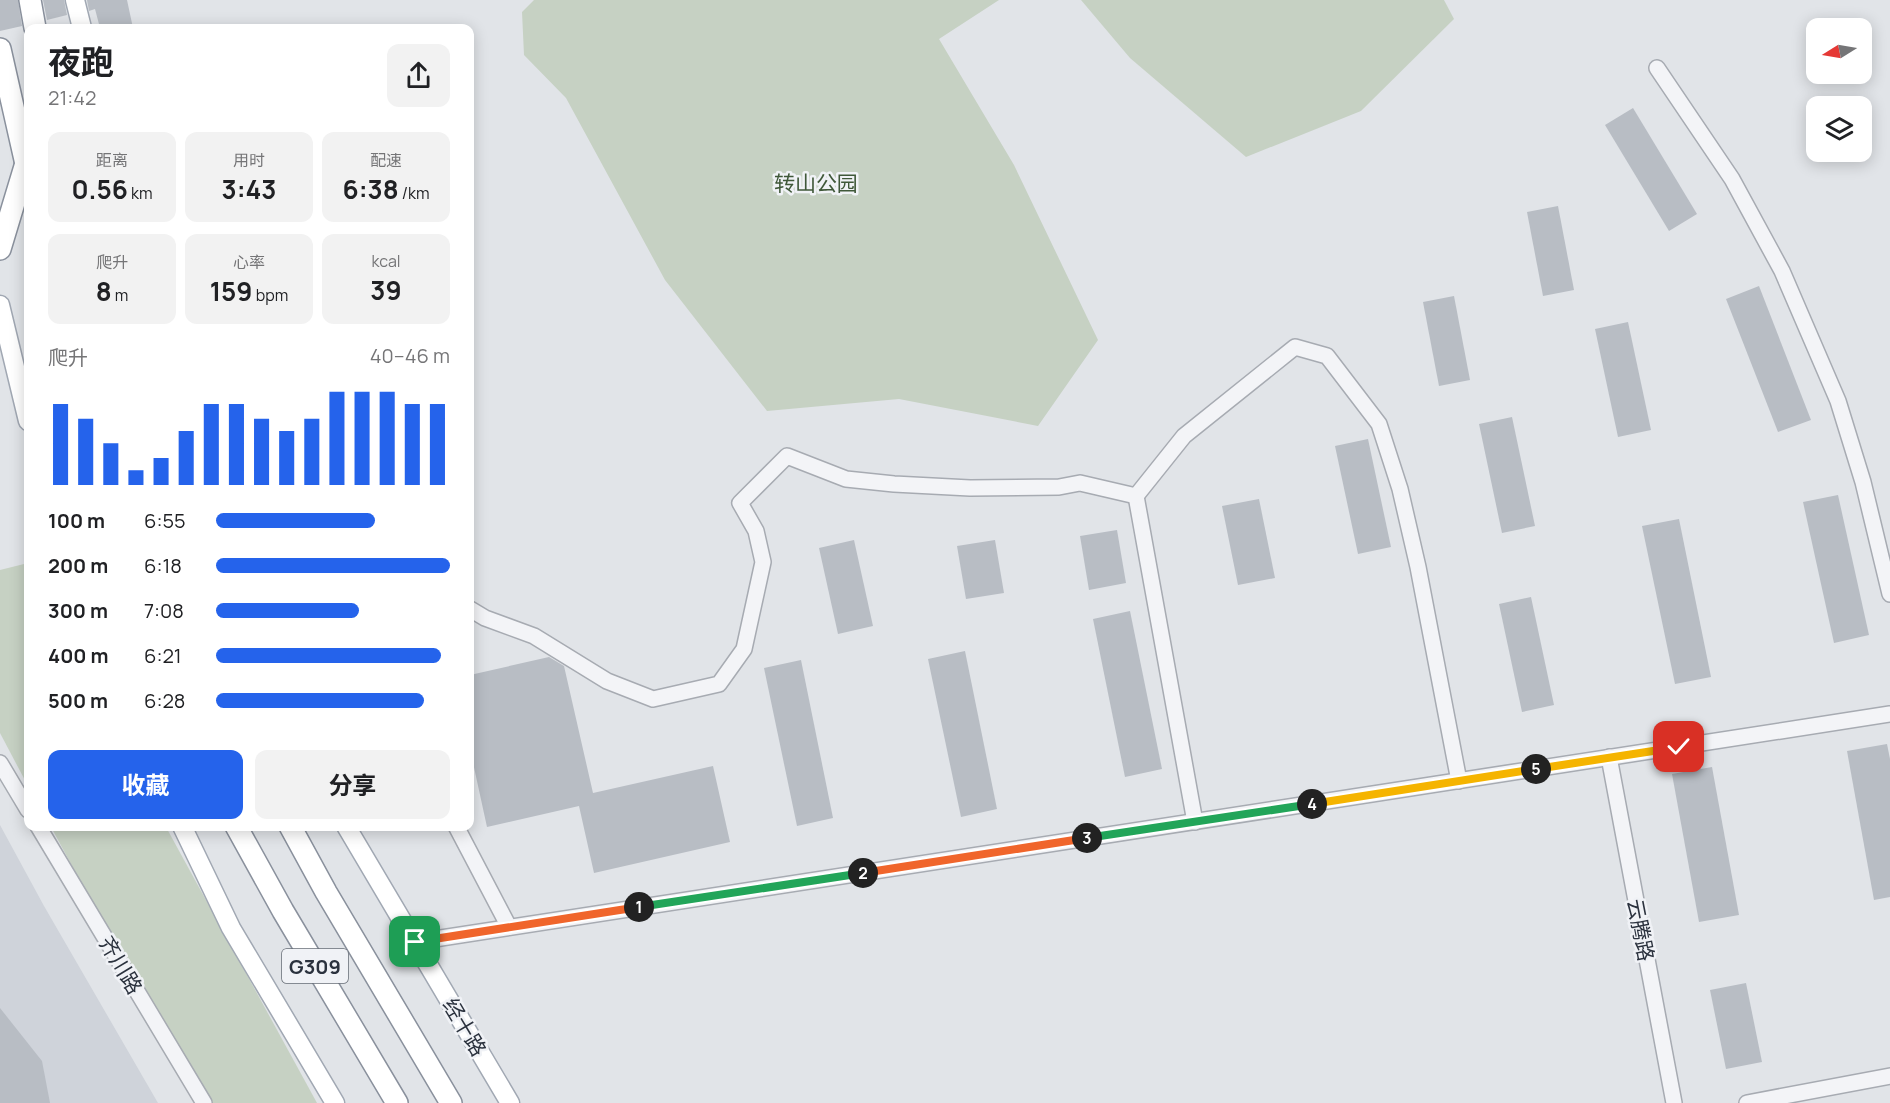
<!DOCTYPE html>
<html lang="zh">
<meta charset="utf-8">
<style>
:root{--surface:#fff;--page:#f2f2f2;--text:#202124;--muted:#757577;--accent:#2563eb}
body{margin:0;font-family:Manrope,"Noto Sans SC",sans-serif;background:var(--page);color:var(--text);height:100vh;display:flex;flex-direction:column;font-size:22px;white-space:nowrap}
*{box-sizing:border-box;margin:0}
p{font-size:20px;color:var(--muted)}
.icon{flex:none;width:33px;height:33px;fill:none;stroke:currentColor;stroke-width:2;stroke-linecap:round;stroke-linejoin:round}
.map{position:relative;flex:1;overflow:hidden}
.drawer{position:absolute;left:24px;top:24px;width:450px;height:807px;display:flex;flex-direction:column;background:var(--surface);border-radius:12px;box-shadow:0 3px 15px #0003}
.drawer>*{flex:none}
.needle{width:39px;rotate:259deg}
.buttons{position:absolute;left:1806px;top:18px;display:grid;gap:12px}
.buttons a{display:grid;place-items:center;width:66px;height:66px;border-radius:12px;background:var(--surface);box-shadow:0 3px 15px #0003;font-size:30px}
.pin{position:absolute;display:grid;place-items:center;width:51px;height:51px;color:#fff;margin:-26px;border-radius:12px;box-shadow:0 3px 9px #0006}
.km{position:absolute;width:30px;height:30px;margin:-15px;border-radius:50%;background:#222;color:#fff;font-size:16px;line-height:30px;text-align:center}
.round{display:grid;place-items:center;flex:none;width:63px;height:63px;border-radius:12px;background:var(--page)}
.summary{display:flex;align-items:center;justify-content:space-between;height:102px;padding:0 24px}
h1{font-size:33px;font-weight:700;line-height:45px}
.stats{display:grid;grid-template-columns:repeat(3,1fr);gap:9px;height:102px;padding:6px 24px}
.stats div{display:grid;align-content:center;border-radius:12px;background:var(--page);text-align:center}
.stats b{font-size:26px;font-weight:700}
.stats small{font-size:16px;font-weight:400}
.stats p{font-size:16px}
.chart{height:168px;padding:12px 24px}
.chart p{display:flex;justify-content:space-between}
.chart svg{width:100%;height:108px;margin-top:6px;stroke:var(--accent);stroke-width:6}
.cta{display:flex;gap:12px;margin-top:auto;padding:12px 24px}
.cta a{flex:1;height:69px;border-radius:12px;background:var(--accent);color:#fff;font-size:24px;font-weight:700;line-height:69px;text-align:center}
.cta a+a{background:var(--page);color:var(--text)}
ul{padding:0 24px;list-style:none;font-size:20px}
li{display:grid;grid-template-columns:96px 72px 1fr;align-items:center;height:45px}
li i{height:15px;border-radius:8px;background:var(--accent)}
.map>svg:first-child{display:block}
.built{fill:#cfd3da}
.green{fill:#c6d1c3}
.building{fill:#b8bdc4}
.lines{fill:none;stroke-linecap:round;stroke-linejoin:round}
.minor-casing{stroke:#a7abb2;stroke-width:18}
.major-casing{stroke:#a1a8b3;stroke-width:21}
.highway-casing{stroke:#8a919d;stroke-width:24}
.minor{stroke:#f3f4f7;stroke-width:15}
.major{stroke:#fff;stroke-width:18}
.highway{stroke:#fff;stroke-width:21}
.split-1-casing{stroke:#fff;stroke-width:12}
.split-2-casing{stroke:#fff;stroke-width:12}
.split-3-casing{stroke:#fff;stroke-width:12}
.split-4-casing{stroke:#fff;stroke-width:12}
.split-5-casing{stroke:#fff;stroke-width:12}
.split-6-casing{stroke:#fff;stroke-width:12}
.split-1{stroke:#f0652b;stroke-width:8}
.split-2{stroke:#22a559;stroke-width:8}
.split-3{stroke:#f0652b;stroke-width:8}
.split-4{stroke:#22a559;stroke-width:8}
.split-5{stroke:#f5b400;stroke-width:8}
.split-6{stroke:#f5b400;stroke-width:8}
.labels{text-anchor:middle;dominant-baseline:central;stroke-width:5;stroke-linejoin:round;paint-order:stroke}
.shield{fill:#f0f2f6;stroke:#666c75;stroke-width:1.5}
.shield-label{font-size:20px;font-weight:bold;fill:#2b323e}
.park-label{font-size:21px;fill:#3f5839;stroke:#f0f2f6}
.street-label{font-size:21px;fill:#2b323e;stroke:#f0f2f6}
</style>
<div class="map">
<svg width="1890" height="1103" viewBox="0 0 1890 1103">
<rect width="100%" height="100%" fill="#e1e4e8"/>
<!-- built -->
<path class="built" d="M0 825 44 906 158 1103H0Z"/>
<!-- green -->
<g class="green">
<path d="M534 0H999L939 39 1014 165 1098 340 1038 426 899 399 767 411 665 280 566 98 524 55 522 12Z"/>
<path d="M1081 0H1444L1454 19 1361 111 1246 157 1130 58Z"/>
<path d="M28 563V786L0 733V570Z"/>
<path d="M51 827H166L317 1103H200Z"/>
</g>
<!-- building -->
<g class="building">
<path d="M0 0H18L22 26 0 31Z"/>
<path d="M43 0H64L67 15 47 20Z"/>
<path d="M87 0H127L133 28H100L95 9 89 11Z"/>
<path d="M1633 108 1697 214 1669 231 1605 125Z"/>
<path d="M1558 206 1574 290 1543 296 1527 212Z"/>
<path d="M1759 286 1811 420 1778 432 1726 299Z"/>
<path d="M1454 296 1470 380 1439 386 1423 302Z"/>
<path d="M1628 322 1651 430 1618 437 1595 329Z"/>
<path d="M1512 417 1535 526 1502 533 1479 424Z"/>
<path d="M1368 439 1391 547 1358 554 1335 446Z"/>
<path d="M1838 495 1869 635 1834 643 1803 502Z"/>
<path d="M1259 499 1275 578 1238 585 1222 506Z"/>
<path d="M1679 519 1711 677 1675 684 1642 526Z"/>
<path d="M1117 530 1126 583 1089 590 1080 536Z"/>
<path d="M854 540 873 626 838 634 819 548Z"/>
<path d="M995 540 1004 593 966 599 957 546Z"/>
<path d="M1531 597 1554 705 1522 712 1499 604Z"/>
<path d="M1130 611 1162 769 1125 777 1093 619Z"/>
<path d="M965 651 997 809 961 817 928 659Z"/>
<path d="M549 657 564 666 593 793 713 766 730 842 594 873 579 806 487 827 470 749V675Z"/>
<path d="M801 660 833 818 797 826 764 668Z"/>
<path d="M1887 744 1890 759V897L1874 900 1847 751Z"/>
<path d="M1712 767 1739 915 1699 922 1672 774Z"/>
<path d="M1746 983 1762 1062 1726 1069 1710 990Z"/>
<path d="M0 1008 42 1061 50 1103H0Z"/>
</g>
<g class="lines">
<!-- minor casing -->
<g class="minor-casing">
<g id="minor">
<path d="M1657 68 1732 179 1782 271 1838 401 1863 482 1890 594"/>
<path d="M1136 496 1195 822"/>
<path d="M470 609 485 618 534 636 607 681 653 699 719 684 744 649 763 562 756 531 740 503 787 456 846 479 894 484 970 488 1059 487 1080 483 1136 496 1184 436 1295 347 1327 356 1379 424 1400 489 1418 567 1459 781"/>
<path d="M1609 757 1674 1103"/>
<path d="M0 763 28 810"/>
<path d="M38 826 204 1103"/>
<path d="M456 826 509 927"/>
<path d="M415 942 1890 714"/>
<path d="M1747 1103 1890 1076"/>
</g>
</g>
<!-- major casing -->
<g class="major-casing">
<g id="major">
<path d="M75 0 82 28"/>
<path d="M0 305 28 421"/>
<path d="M182 826 231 928 335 1103"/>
<path d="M346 826 510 1103"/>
</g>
</g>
<!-- highway casing -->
<g class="highway-casing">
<g id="highway">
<path d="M30 0 35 28"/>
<path d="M0 49 28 173"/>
<path d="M0 249 26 163"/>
<path d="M236 826 283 911 397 1103"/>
<path d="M290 826 326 892 451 1103"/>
</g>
</g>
<!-- minor -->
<use href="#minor" class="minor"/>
<!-- major -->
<use href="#major" class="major"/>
<!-- highway -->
<use href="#highway" class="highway"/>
</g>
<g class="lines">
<!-- split-1 casing -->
<g class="split-1-casing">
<path id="split-1" d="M415 942 639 907"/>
</g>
<!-- split-2 casing -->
<g class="split-2-casing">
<path id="split-2" d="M639 907 863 873"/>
</g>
<!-- split-3 casing -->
<g class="split-3-casing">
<path id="split-3" d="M863 873 1087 838"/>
</g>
<!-- split-4 casing -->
<g class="split-4-casing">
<path id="split-4" d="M1087 838 1312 804"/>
</g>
<!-- split-5 casing -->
<g class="split-5-casing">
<path id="split-5" d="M1312 804 1536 769"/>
</g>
<!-- split-6 casing -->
<g class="split-6-casing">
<path id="split-6" d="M1536 769 1679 747"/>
</g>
<!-- split-1 -->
<use href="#split-1" class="split-1"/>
<!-- split-2 -->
<use href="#split-2" class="split-2"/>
<!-- split-3 -->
<use href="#split-3" class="split-3"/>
<!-- split-4 -->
<use href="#split-4" class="split-4"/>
<!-- split-5 -->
<use href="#split-5" class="split-5"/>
<!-- split-6 -->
<use href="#split-6" class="split-6"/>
</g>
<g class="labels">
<!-- shield labels -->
<rect class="shield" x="282" y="949" width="66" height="34" rx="4.5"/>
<g class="shield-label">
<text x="315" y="966">G309</text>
</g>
<!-- park labels -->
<g class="park-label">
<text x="816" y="183">转山公园</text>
</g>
<!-- street labels -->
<g class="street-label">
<text transform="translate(1641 930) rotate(79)">云腾路</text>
<text transform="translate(121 965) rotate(59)">齐川路</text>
<text transform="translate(465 1027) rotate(59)">经十路</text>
</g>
</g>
</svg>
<div class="buttons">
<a><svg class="needle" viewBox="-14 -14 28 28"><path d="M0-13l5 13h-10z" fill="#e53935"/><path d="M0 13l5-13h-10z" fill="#757577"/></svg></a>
<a><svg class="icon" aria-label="layers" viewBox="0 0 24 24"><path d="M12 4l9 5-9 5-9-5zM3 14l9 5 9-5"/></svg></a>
</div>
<div class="pin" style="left:415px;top:942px;background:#1e9e55"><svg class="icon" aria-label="arrive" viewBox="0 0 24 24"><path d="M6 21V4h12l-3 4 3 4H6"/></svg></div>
<div class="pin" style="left:1679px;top:747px;background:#d93025"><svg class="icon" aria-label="check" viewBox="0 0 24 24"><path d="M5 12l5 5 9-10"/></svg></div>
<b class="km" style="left:639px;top:907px">1</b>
<b class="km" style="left:863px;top:873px">2</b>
<b class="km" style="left:1087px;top:838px">3</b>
<b class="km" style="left:1312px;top:804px">4</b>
<b class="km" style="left:1536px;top:769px">5</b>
<section class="drawer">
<div class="summary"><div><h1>夜跑</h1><p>21:42</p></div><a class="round"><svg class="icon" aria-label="share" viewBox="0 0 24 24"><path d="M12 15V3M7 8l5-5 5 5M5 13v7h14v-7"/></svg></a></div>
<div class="stats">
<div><p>距离</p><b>0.56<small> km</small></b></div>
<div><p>用时</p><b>3:43</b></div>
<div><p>配速</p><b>6:38<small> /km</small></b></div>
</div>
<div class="stats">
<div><p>爬升</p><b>8<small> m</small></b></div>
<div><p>心率</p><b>159<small> bpm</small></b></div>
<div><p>kcal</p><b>39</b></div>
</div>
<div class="chart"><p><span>爬升</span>40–46 m</p>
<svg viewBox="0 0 160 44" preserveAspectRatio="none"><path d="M5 44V11M15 44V17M25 44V27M35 44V38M45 44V33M55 44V22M65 44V11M75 44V11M85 44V17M95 44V22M105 44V17M115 44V6M125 44V6M135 44V6M145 44V11M155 44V11"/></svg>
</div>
<ul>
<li><b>100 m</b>6:55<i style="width:68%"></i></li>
<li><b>200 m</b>6:18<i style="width:100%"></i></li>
<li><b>300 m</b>7:08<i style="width:61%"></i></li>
<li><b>400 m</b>6:21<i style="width:96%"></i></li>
<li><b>500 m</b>6:28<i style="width:89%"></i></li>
</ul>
<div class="cta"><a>收藏</a><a>分享</a></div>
</section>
</div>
